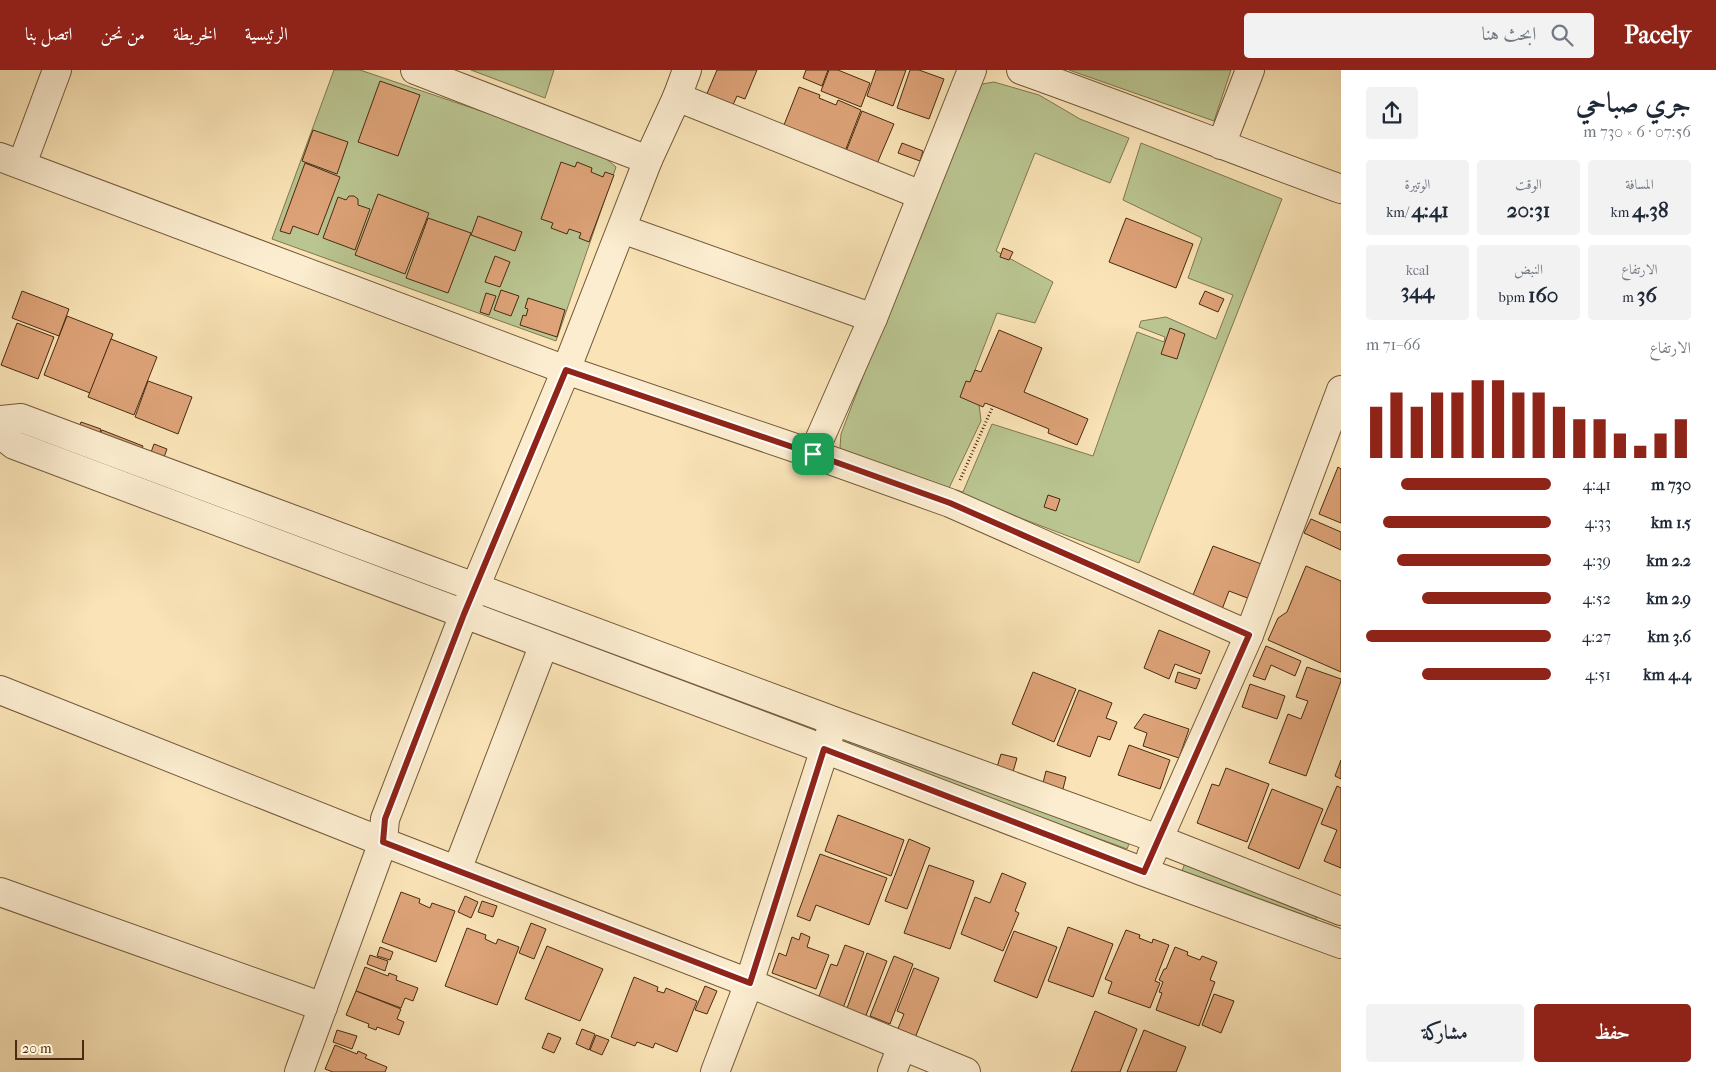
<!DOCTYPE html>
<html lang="ar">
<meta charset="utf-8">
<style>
:root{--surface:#fff;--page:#f2f2f3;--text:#1f2937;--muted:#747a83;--accent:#8f2418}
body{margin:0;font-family:"IM FELL French Canon",Amiri,serif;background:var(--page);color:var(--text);direction:rtl;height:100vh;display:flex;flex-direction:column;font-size:19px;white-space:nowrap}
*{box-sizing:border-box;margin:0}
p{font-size:16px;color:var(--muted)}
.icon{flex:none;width:28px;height:28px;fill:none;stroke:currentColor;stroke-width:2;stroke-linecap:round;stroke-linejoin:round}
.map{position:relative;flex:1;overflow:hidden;direction:ltr}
.side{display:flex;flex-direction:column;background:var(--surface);width:375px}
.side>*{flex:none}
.scale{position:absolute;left:15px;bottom:12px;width:69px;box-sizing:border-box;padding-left:5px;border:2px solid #482b10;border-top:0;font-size:14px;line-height:18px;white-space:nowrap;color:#482b10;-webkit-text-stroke:4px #fcedd0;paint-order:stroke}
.pin{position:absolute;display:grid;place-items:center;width:42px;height:42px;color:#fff;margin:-21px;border-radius:10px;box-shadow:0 2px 8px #0006}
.round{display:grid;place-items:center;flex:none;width:52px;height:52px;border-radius:5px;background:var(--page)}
.overview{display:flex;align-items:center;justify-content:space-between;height:85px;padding:0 25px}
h1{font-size:28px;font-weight:700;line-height:38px}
.stats{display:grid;grid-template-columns:repeat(3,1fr);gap:8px;height:85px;padding:5px 25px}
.stats div{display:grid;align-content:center;border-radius:5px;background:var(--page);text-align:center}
.stats b{font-size:21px;font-weight:700}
.stats small{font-size:14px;font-weight:400}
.stats p{font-size:14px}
.chart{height:140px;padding:10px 25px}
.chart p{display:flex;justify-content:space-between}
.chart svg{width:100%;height:90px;margin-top:5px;stroke:var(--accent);stroke-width:6}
.button{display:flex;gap:10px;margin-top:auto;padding:10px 25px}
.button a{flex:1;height:58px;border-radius:5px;background:var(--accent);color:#fff;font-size:20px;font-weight:700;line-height:58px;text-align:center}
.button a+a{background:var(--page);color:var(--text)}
ul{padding:0 25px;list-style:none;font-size:16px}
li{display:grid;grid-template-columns:80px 60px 1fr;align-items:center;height:38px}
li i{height:12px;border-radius:6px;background:var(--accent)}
header{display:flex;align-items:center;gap:30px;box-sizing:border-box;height:70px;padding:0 25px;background:var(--accent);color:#fff}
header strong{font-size:24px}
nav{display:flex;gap:28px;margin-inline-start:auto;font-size:18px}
.search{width:350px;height:45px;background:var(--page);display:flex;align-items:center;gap:12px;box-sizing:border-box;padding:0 18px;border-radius:5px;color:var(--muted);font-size:19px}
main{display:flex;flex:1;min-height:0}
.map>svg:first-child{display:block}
.green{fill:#bac591;stroke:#817850}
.building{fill:#dea378;stroke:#482b10}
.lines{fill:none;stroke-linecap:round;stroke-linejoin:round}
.minor-casing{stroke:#74593a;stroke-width:30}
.path{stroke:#482b10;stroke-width:3;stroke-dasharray:1 2.5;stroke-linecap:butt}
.minor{stroke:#fcedd0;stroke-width:28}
.route-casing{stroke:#fff;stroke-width:10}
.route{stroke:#8f2418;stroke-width:6}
</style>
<header>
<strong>Pacely</strong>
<div class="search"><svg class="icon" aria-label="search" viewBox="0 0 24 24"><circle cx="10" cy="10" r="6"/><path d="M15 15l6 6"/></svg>ابحث هنا</div>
<nav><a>الرئيسية</a><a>الخريطة</a><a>من نحن</a><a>اتصل بنا</a></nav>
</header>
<main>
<section class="side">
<div class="overview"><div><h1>جري صباحي</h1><p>07:56 · 6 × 730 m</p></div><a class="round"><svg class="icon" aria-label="share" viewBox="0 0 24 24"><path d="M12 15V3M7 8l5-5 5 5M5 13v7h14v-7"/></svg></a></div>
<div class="stats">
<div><p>المسافة</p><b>4.38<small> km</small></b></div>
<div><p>الوقت</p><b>20:31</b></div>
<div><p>الوتيرة</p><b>4:41<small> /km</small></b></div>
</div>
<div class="stats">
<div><p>الارتفاع</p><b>36<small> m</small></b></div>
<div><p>النبض</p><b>160<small> bpm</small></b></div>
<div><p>kcal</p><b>344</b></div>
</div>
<div class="chart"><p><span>الارتفاع</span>66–71 m</p>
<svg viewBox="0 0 160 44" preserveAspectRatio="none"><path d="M5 44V19M15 44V12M25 44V19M35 44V12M45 44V12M55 44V6M65 44V6M75 44V12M85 44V12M95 44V19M105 44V25M115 44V25M125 44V32M135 44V38M145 44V32M155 44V25"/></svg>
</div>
<ul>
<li><b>730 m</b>4:41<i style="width:81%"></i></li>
<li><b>1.5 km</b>4:33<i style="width:91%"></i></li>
<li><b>2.2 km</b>4:39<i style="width:83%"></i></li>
<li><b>2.9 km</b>4:52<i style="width:70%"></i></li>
<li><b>3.6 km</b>4:27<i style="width:100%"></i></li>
<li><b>4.4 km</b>4:51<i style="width:70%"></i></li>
</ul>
<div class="button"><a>حفظ</a><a>مشاركة</a></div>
</section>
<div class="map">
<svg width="1341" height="1002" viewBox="0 0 1341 1002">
<rect width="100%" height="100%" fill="#fae4b7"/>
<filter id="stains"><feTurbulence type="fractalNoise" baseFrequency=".004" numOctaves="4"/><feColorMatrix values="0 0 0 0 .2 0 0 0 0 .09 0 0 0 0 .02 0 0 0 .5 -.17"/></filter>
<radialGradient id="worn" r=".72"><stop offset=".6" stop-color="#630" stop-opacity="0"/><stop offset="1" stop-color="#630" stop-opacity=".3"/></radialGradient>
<!-- green -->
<g class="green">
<path d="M334 0H360L596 80 616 97 556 271 272 169Z"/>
<path d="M471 0H554L545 28Z"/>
<path d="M1069 0H1231L1214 51Z"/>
<path d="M994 12 1039 25 1080 49 1129 68 1110 113 1035 83 996 181 1053 212 1035 253 997 243 975 300 981 351 949 418 963 422 992 354 1093 386 1137 262 1164 272 1165 267 1139 257 1141 251 1166 247 1216 269 1233 225 1188 208 1202 168 1123 130 1141 73 1282 129 1139 493 915 408 843 384 840 377 841 364 952 74 975 24 982 14Z"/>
<path d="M491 537 814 657 812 663 488 543Z"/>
<path d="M850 671 1129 774 1127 779 847 676Z"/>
<path d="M1185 793 1318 844 1315 851 1182 801Z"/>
</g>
<!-- building -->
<g class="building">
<path d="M717 0H757L745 29 737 26 732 37 706 26Z"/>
<path d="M806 0H828L822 16 803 8Z"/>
<path d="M829 0H838L870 13 861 37 821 21Z"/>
<path d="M876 0H906L893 36 867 26Z"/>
<path d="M910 0H919L944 9 929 49 897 38Z"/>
<path d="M380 11 420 25 398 86 358 72Z"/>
<path d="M799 17 820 25 819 28 836 35 838 30 861 40 844 84 782 60Z"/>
<path d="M862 41 894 54 876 96 845 84Z"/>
<path d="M313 60 348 72 337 104 302 91Z"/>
<path d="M902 73 923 81 920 91 898 83Z"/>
<path d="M561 92 575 97 577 92 592 98 591 102 603 107 605 102 614 105 589 172 579 168 581 163 569 159 567 164 551 158 553 153 541 149Z"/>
<path d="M305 93 340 107 318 165 293 156 290 164 280 161Z"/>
<path d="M378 124 429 143 405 204 355 185Z"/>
<path d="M349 126H354L358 129V135L370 139 355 180 323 168 338 127 346 130Z"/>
<path d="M478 146 522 162 515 181 471 165Z"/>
<path d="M428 148 471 163 448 223 406 208Z"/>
<path d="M1126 148 1193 174 1176 218 1109 192Z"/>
<path d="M1003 178 1013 182 1009 190 1000 187Z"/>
<path d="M495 186 510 192 500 217 485 212Z"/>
<path d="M501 220 519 226 511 246 494 240Z"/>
<path d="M22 221 69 239 59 266 12 248Z"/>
<path d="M1205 221 1224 229 1218 242 1199 234Z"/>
<path d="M486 223 496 226 489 245 480 242Z"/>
<path d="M528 228 565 240 557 267 520 255 523 245 526 246 528 239 525 238Z"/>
<path d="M67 246 113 264 90 323 44 305Z"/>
<path d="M17 253 54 267 38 309 1 295Z"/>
<path d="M1170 258 1185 264 1177 289 1161 284Z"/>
<path d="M999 260 1042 278 1024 322 1088 349 1077 375 1048 363 1049 359 993 336 985 333 983 337 960 327 966 311 970 312 975 300 981 302Z"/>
<path d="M111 269 157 287 134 345 88 327Z"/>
<path d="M148 311 192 327 178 364 135 347Z"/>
<path d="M81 352 101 359 97 372 76 364Z"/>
<path d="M102 360 143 376 140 384 98 369Z"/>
<path d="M154 374 167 379 163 390 150 385Z"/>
<path d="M1338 397 1341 399V453L1319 444Z"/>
<path d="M1048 425 1060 429 1056 441 1044 437Z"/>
<path d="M1311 449 1341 462V480L1304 463Z"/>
<path d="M1213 476 1264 495 1250 529 1229 521 1221 542 1191 530Z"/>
<path d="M1306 496 1341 511V602L1268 570 1278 548 1287 542Z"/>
<path d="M1159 560 1210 581 1201 604 1175 594 1169 609 1144 598Z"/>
<path d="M1266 576 1301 591 1295 606 1271 595 1265 610 1253 606Z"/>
<path d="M1307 597 1341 609V611L1306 706 1269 693 1288 644 1301 649 1308 631 1296 627Z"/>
<path d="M1033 602 1076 619 1054 672 1012 654Z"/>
<path d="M1178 602 1200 609 1196 619 1175 612Z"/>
<path d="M1250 614 1285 626 1277 649 1242 637Z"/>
<path d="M1079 620 1112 633 1106 648 1117 652 1110 670 1098 666 1090 687 1057 675Z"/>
<path d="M1144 644 1189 659 1179 688 1143 676 1147 663 1134 658Z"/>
<path d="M1129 675 1170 690 1160 719 1118 705Z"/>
<path d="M1001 684 1017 688 1013 702 997 697Z"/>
<path d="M1341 690V709L1335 706Z"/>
<path d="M1226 698 1269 714 1247 772 1197 753 1212 714 1219 716Z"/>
<path d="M1046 701 1066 707 1062 723 1042 717Z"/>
<path d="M1337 716 1341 718V798L1324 791 1337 760 1321 754Z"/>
<path d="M1272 719 1323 739 1299 799 1248 778Z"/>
<path d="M838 745 904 770 891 806 825 781Z"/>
<path d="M909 769 930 778 907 839 885 831Z"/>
<path d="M820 784 887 808 869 855 816 835 810 851 797 846Z"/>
<path d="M929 795 974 811 950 879 904 863Z"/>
<path d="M1002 803 1026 813 1015 841 1019 843 1003 881 961 864 975 827 990 833Z"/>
<path d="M401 822 420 829 419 833 430 838 432 833 455 841 436 892 382 872Z"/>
<path d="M465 826 478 832 471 848 458 842Z"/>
<path d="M482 831 497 836 493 847 478 842Z"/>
<path d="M531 853 546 859 534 889 519 883Z"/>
<path d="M1068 857 1113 874 1093 927 1048 911Z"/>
<path d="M467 858 486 865 485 869 496 874 498 869 519 877 497 935 445 916Z"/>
<path d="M1126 860 1140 865 1139 868 1152 873 1153 869 1169 875 1155 911 1160 913 1150 938 1108 923 1112 912 1105 909Z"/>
<path d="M1014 861 1057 877 1037 928 994 911Z"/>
<path d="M801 863 810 867 807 877 829 885 816 919 772 903 779 883 786 886 792 867 799 870Z"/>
<path d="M845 875 864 882 843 938 818 929 831 894 837 896Z"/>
<path d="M547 876 603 899 580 951 525 929Z"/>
<path d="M380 877 393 882 390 890 377 886Z"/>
<path d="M1175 877 1188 882 1187 885 1200 890 1202 886 1217 892 1210 910 1215 912 1199 956 1156 940 1162 923 1159 922 1163 912 1159 910 1164 899H1166Z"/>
<path d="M867 883 887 891 865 948 846 941Z"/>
<path d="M370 885 388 891 385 901 367 894Z"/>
<path d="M894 886 913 894 890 954 870 946Z"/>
<path d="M365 897 388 906 389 903 397 906 396 910 418 918 413 931 405 928 401 938 356 921Z"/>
<path d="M914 898 939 908 915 968 897 961 904 944 897 941Z"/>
<path d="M634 907 658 917 657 921 664 923 666 918 697 931 677 982 655 973 653 978 637 972 635 976 611 967Z"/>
<path d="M705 916 717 921 707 944 695 940Z"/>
<path d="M356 921 401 939 397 949 404 952 399 965 377 957 376 960 368 957 369 954 346 945Z"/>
<path d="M1214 924 1234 931 1221 963 1202 955Z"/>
<path d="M1095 941 1137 959 1120 1002H1071Z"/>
<path d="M582 959 595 964 589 980 576 974Z"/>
<path d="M337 960 357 966 352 979 333 972Z"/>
<path d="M1144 960 1186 977 1176 1002H1127Z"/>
<path d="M548 963 561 968 554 983 542 978Z"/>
<path d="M596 965 609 970 602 985 590 980Z"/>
<path d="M335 975 357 984 358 981 367 985 365 988 387 997 385 1002H333L325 999Z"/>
</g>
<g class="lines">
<!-- minor casing -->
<g class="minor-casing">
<g id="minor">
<path d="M415 0 648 90"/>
<path d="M1021 0C1128 38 1234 80 1341 119"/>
<path d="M677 27 921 125"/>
<path d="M1221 75 1250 0"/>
<path d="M0 87 566 300 813 384 950 433 1249 565"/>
<path d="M22 94 57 0"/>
<path d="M622 159 873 248"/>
<path d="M0 350 21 348 834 651 1158 769 1341 841"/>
<path d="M0 364 14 375 824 679 1144 802 1341 874"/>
<path d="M813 384 873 248 972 0"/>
<path d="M0 620 383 772 749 913 966 1002"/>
<path d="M1151 786 1249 565 1341 320"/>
<path d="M457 800 544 574"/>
<path d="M0 822 323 937"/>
<path d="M299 1002 383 772 385 749 464 544 566 300 648 90 677 27 687 0"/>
<path d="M715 1002 749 913 830 663"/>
<path d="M892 1002 902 976"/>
</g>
</g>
<!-- path -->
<path class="path" d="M960 410 993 336"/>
<!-- minor -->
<use href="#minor" class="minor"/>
</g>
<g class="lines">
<!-- route casing -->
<g class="route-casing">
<path id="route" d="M566 300 813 384 950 433 1249 565 1144 802 824 679 750 913 383 772 385 749 464 544Z"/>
</g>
<!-- route -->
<use href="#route" class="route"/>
</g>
<rect width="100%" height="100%" filter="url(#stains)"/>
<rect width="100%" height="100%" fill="url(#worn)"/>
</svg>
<div class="scale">20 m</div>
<div class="pin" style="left:813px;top:384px;background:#1e9e55"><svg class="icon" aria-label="arrive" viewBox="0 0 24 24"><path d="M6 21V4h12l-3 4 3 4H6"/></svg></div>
</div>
</main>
